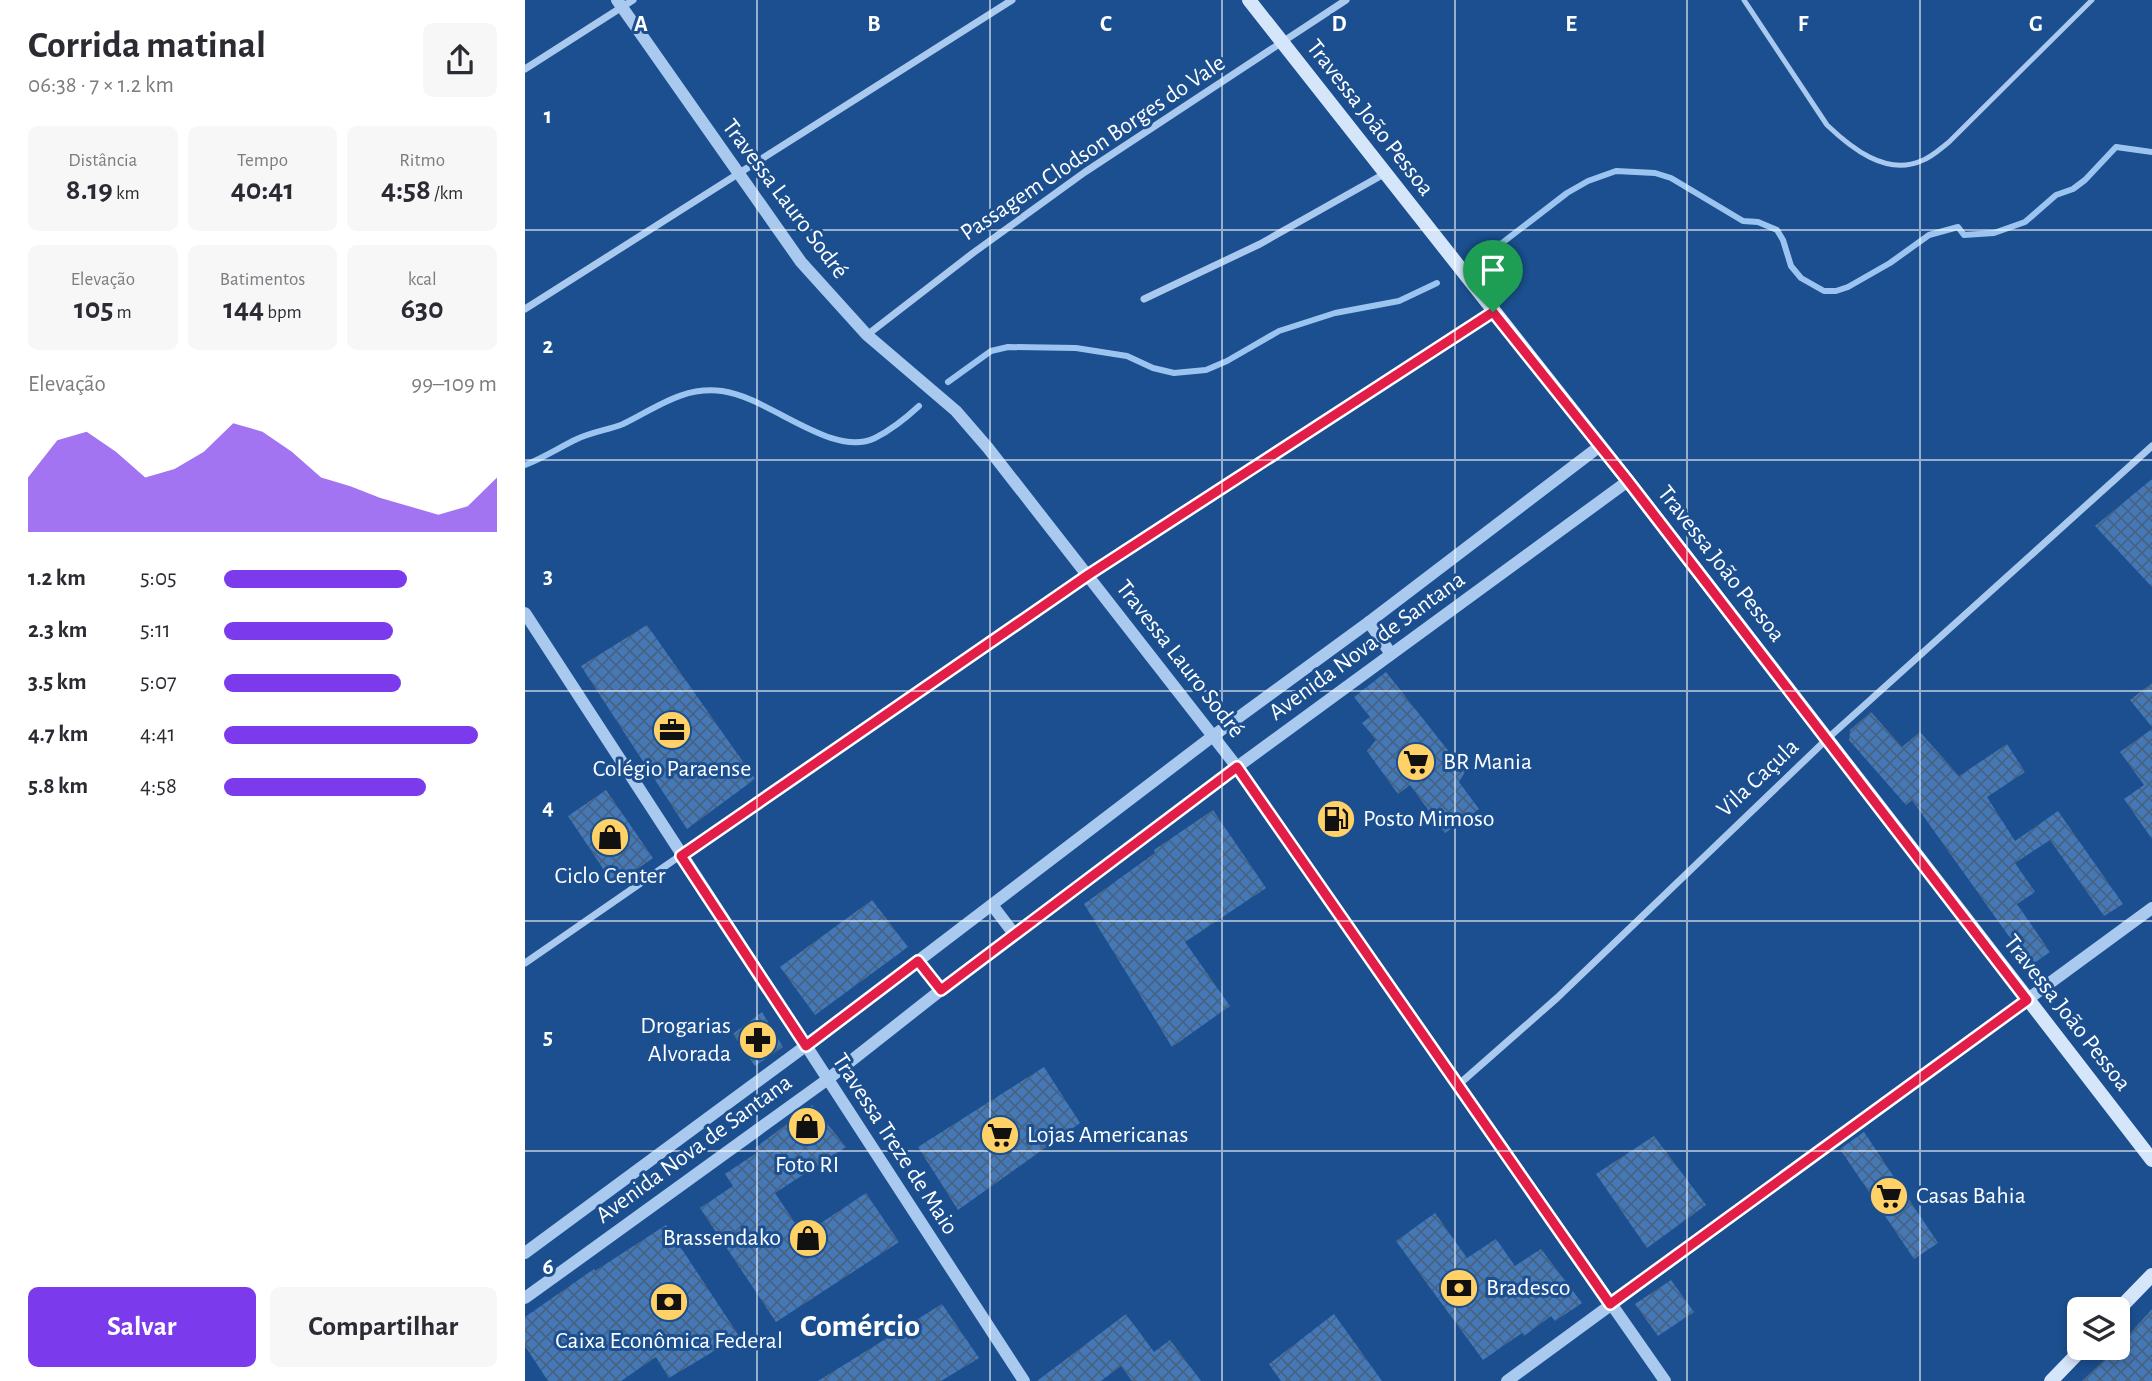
<!DOCTYPE html>
<html lang="pt">
<meta charset="utf-8">
<style>
:root{--surface:#fff;--page:#f7f7f7;--text:#2b2b33;--muted:#7c7c81;--accent:#7c3aed}
body{margin:0;font-family:"Alegreya Sans",sans-serif;background:var(--page);color:var(--text);height:100vh;display:flex;flex-direction:column;font-size:26px;white-space:nowrap}
*{box-sizing:border-box;margin:0}
p{font-size:23px;color:var(--muted)}
.icon{flex:none;width:38px;height:38px;fill:none;stroke:currentColor;stroke-width:2;stroke-linecap:round;stroke-linejoin:round}
.map{position:relative;flex:1;overflow:hidden}
.drawer{display:flex;flex-direction:column;background:var(--surface);width:525px}
.drawer>*{flex:none}
.buttons{position:absolute;left:1542px;top:1297px;display:grid;gap:14px}
.buttons a{display:grid;place-items:center;width:63px;height:63px;border-radius:10px;background:var(--surface);box-shadow:0 4px 10px #0003;font-size:35px}
.pin{position:absolute;display:grid;place-items:center;width:60px;height:60px;color:#fff;margin:-72px -30px;border-radius:50% 50% 50% 0;rotate:-45deg;box-shadow:0 0 7px #0007}
.pin .icon{rotate:45deg}
.round{display:grid;place-items:center;flex:none;width:74px;height:74px;border-radius:10px;background:var(--page)}
.summary{display:flex;align-items:center;justify-content:space-between;height:119px;padding:0 28px}
h1{font-size:38px;font-weight:700;line-height:52px}
.stats{display:grid;grid-template-columns:repeat(3,1fr);gap:10px;height:119px;padding:7px 28px}
.stats div{display:grid;align-content:center;border-radius:10px;background:var(--page);text-align:center}
.stats b{font-size:30px;font-weight:700}
.stats small{font-size:19px;font-weight:400}
.stats p{font-size:19px}
.chart{height:196px;padding:14px 28px}
.chart p{display:flex;justify-content:space-between}
.chart svg{width:100%;height:126px;margin-top:7px;fill:var(--accent);opacity:.7}
.cta{display:flex;gap:14px;margin-top:auto;padding:14px 28px}
.cta a{flex:1;height:80px;border-radius:10px;background:var(--accent);color:#fff;font-size:28px;font-weight:700;line-height:80px;text-align:center}
.cta a+a{background:var(--page);color:var(--text)}
ul{padding:0 28px;list-style:none;font-size:23px}
li{display:grid;grid-template-columns:112px 84px 1fr;align-items:center;height:52px}
li i{height:18px;border-radius:9px;background:var(--accent)}
main{display:flex;flex:1;min-height:0}
.map>svg:first-child{display:block}
.lines{fill:none;stroke-linecap:round;stroke-linejoin:round}
.stream{stroke:#9cc4f0;stroke-width:6}
.building{fill:url(#building-cross-hatch)}
.service{stroke:#a9c9ee;stroke-width:5}
.minor{stroke:#a9c9ee;stroke-width:7}
.tertiary{stroke:#a9c9ee;stroke-width:12}
.secondary{stroke:#d6e6fa;stroke-width:14}
.route-casing{stroke:#fff;stroke-width:14}
.route{stroke:#e11d48;stroke-width:9}
.grid{fill:none;stroke:#fff;stroke-width:2;stroke-opacity:0.55}
.labels{text-anchor:middle;dominant-baseline:central;stroke-width:6;stroke-linejoin:round;paint-order:stroke}
.street-label{font-size:24px;fill:#fff;stroke:#1b4f8f}
.poi-label{font-size:24px;fill:#fff;stroke:#1b4f8f;text-anchor:start}
.district-label{font-size:32px;font-weight:bold;fill:#fff;stroke:#1b4f8f}
.grid-label{font-size:23px;text-anchor:middle;font-weight:bold;fill:#fff;stroke:#1b4f8f;stroke-width:6;stroke-linejoin:round;paint-order:stroke}
</style>
<main>
<section class="drawer">
<div class="summary"><div><h1>Corrida matinal</h1><p>06:38 · 7 × 1.2 km</p></div><a class="round"><svg class="icon" aria-label="share" viewBox="0 0 24 24"><path d="M12 15V3M7 8l5-5 5 5M5 13v7h14v-7"/></svg></a></div>
<div class="stats">
<div><p>Distância</p><b>8.19<small> km</small></b></div>
<div><p>Tempo</p><b>40:41</b></div>
<div><p>Ritmo</p><b>4:58<small> /km</small></b></div>
</div>
<div class="stats">
<div><p>Elevação</p><b>105<small> m</small></b></div>
<div><p>Batimentos</p><b>144<small> bpm</small></b></div>
<div><p>kcal</p><b>630</b></div>
</div>
<div class="chart"><p><span>Elevação</span>99–109 m</p>
<svg viewBox="0 0 160 44" preserveAspectRatio="none"><path d="M0 44V25L10 12L20 9L30 16L40 25L50 22L60 16L70 6L80 9L90 16L100 25L110 28L120 32L130 35L140 38L150 35L160 25V44z"/></svg>
</div>
<ul>
<li><b>1.2 km</b>5:05<i style="width:67%"></i></li>
<li><b>2.3 km</b>5:11<i style="width:62%"></i></li>
<li><b>3.5 km</b>5:07<i style="width:65%"></i></li>
<li><b>4.7 km</b>4:41<i style="width:93%"></i></li>
<li><b>5.8 km</b>4:58<i style="width:74%"></i></li>
</ul>
<div class="cta"><a>Salvar</a><a>Compartilhar</a></div>
</section>
<div class="map">
<svg width="1627" height="1381" viewBox="0 0 1627 1381">
<defs>
<pattern id="building-cross-hatch" width="8" height="8" patternUnits="userSpaceOnUse" patternTransform="scale(1.75)"><rect width="8" height="8" fill="#4478b7"/><path d="M0 0l8 8M0 8l8-8" fill="none" stroke="#486282"/></pattern>
</defs>
<rect width="100%" height="100%" fill="#1b4f8f"/>
<g class="lines">
<!-- stream -->
<g class="stream">
<path d="M955 260 1042 193 1063 181 1091 171 1130 173 1146 178 1218 221 1233 222 1252 230 1258 240 1266 266 1276 278 1299 291H1311L1323 287 1365 263 1404 235 1433 227 1439 235 1469 233 1500 222 1531 195 1548 189 1560 180 1591 147 1627 152"/>
<path d="M423 382 466 351 483 347 551 348 602 356 628 368 649 373 681 370 702 361 754 331 810 313 874 301 912 283"/>
<path d="M0 465C18 458 35 447 52 439 67 432 83 430 98 424 131 408 158 386 197 391 244 397 307 459 350 438 366 430 381 418 394 406"/>
</g>
</g>
<!-- building -->
<g class="building">
<path d="M1627 479V587L1570 526Z"/>
<path d="M122 625 230 779 162 829 56 666Z"/>
<path d="M861 672 940 772 934 782 954 809 920 833 885 785 873 794 842 751 851 740 837 723 845 717 829 697Z"/>
<path d="M1627 683V727L1605 700Z"/>
<path d="M1346 712 1377 747 1395 732 1434 776 1482 744 1500 772 1462 797 1490 841 1533 811 1598 904 1579 916 1525 840 1490 863 1510 892 1492 904 1525 952 1505 966 1387 800 1381 805 1324 740 1325 730Z"/>
<path d="M1627 729V839L1599 799 1619 785 1595 752Z"/>
<path d="M81 790 128 858 89 885 43 816Z"/>
<path d="M688 810 741 888 660 942 705 1006 647 1047 559 904 630 853 629 850Z"/>
<path d="M347 900 383 947 290 1015 255 967Z"/>
<path d="M237 1012 258 1047 230 1066 208 1034Z"/>
<path d="M519 1067 555 1123 433 1210 393 1147Z"/>
<path d="M287 1105 321 1147 250 1193 278 1235 341 1193 374 1242 251 1322 175 1208 208 1186 200 1174 233 1152 230 1148Z"/>
<path d="M1339 1132 1413 1243 1389 1259 1315 1149Z"/>
<path d="M1129 1136 1181 1205 1122 1248 1071 1174Z"/>
<path d="M910 1213 942 1258 971 1239 990 1266 1016 1249 1057 1303 1030 1321 1026 1316 999 1336 997 1333 958 1360 871 1241Z"/>
<path d="M141 1225 214 1336 144 1378 131 1357 96 1381H23L0 1346V1317L69 1269 70 1271Z"/>
<path d="M1146 1280 1169 1312 1133 1336 1110 1304Z"/>
<path d="M417 1304 454 1358 416 1381H293Z"/>
<path d="M1627 1309V1381H1557L1592 1348Z"/>
<path d="M601 1314 629 1352 645 1340 676 1381H607L596 1366 576 1381H512Z"/>
<path d="M809 1314 857 1381H756L744 1364Z"/>
</g>
<g class="lines">
<!-- service -->
<path class="service" d="M1219 0 1302 125C1326 148 1361 176 1396 161 1407 157 1415 149 1424 142L1567 0"/>
<!-- minor -->
<g class="minor">
<path d="M0 69 108 0"/>
<path d="M619 299 735 244 859 174"/>
<path d="M0 309 487 0"/>
<path d="M342 335 448 253 560 172 821 0"/>
<path d="M0 963 563 574 968 312"/>
<path d="M932 1086 1032 998 1302 739 1627 446"/>
</g>
<!-- tertiary -->
<g class="tertiary">
<path d="M92 0 276 262 342 335 431 411 463 448 712 767 1140 1381"/>
<path d="M0 613 499 1381"/>
<path d="M844 622 866 654"/>
<path d="M467 905 490 935"/>
<path d="M393 961 416 990"/>
<path d="M0 1253 309 1025 688 736 844 622 1075 446"/>
<path d="M0 1298 303 1079 416 990 712 767 1103 481"/>
<path d="M982 1381 1627 908"/>
</g>
<!-- secondary -->
<g class="secondary">
<path d="M724 0 1103 481 1627 1160"/>
<path d="M1592 1311 1627 1275"/>
<path d="M1526 1381 1558 1348"/>
</g>
</g>
<g class="lines">
<!-- route casing -->
<g class="route-casing">
<path id="route" d="M968 312 1103 481 1502 1000 1085 1304 712 767 416 990 393 961 281 1046 156 856 563 575Z"/>
</g>
<!-- route -->
<use href="#route" class="route"/>
</g>
<!-- grid -->
<path class="grid" d="M232 0V1381M465 0V1381M697 0V1381M930 0V1381M1162 0V1381M1395 0V1381M0 230H1627M0 460H1627M0 691H1627M0 921H1627M0 1151H1627"/>
<!-- icons -->
<defs>
<g id="office-disc" transform="scale(2.0125)"><circle r="9.5" fill="#ffd166" stroke="#1b4f8f"/><path d="M-6-3h4V-5.5h4V-3h4V5H-6ZM-1-4.5V-3h2v-1.5ZM-6 0V1H6V0Z" fill="#111"/></g>
<g id="supermarket-disc" transform="scale(2.0125)"><circle r="9.5" fill="#ffd166" stroke="#1b4f8f"/><path d="M-6-5.5h2.5l.6 2H6L4.5 2H-2.5L-4.4-4H-6ZM-1.5 3.2a1.3 1.3 0 1 0 .1 0ZM3 3.2a1.3 1.3 0 1 0 .1 0Z" fill="#111"/></g>
<g id="fuel-disc" transform="scale(2.0125)"><circle r="9.5" fill="#ffd166" stroke="#1b4f8f"/><path d="M-5.5-6h7V0h2V4h1.3V-2.5L3-4.5l.8-.8L6-3V5H2.5V1h-1V6h-7ZM-4.2-4.7v3.2H.2V-4.7Z" fill="#111"/></g>
<g id="shop-disc" transform="scale(2.0125)"><circle r="9.5" fill="#ffd166" stroke="#1b4f8f"/><path d="M-5-2.5h2.3a2.7 3.5 0 0 1 5.4 0H5L5.5 6h-11ZM-1.5-2.5h3a1.5 2.3 0 0 0-3 0Z" fill="#111"/></g>
<g id="pharmacy-disc" transform="scale(2.0125)"><circle r="9.5" fill="#ffd166" stroke="#1b4f8f"/><path d="M-2-6h4v4h4v4h-4v4h-4v-4h-4v-4h4Z" fill="#111"/></g>
<g id="bank-disc" transform="scale(2.0125)"><circle r="9.5" fill="#ffd166" stroke="#1b4f8f"/><path d="M-6-4H6V4H-6ZM0-2.3a2.3 2.3 0 1 0 0 4.6a2.3 2.3 0 1 0 0-4.6Z" fill="#111"/></g>
</defs>
<g fill-rule="evenodd">
<use href="#office-disc" x="147" y="730"/>
<use href="#supermarket-disc" x="891" y="762"/>
<use href="#fuel-disc" x="811" y="819"/>
<use href="#shop-disc" x="85" y="837"/>
<use href="#pharmacy-disc" x="233" y="1040"/>
<use href="#shop-disc" x="282" y="1126"/>
<use href="#supermarket-disc" x="475" y="1135"/>
<use href="#supermarket-disc" x="1364" y="1196"/>
<use href="#shop-disc" x="283" y="1238"/>
<use href="#bank-disc" x="934" y="1288"/>
<use href="#bank-disc" x="144" y="1302"/>
</g>
<g class="labels">
<!-- street labels -->
<g class="street-label">
<text transform="translate(845 118) rotate(52)">Travessa João Pessoa</text>
<text transform="translate(568 148) rotate(-34)">Passagem Clodson Borges do Vale</text>
<text transform="translate(260 199) rotate(53)">Travessa Lauro Sodré</text>
<text transform="translate(1196 564) rotate(52)">Travessa João Pessoa</text>
<text transform="translate(842 646) rotate(-36)">Avenida Nova de Santana</text>
<text transform="translate(655 659) rotate(52)">Travessa Lauro Sodré</text>
<text transform="translate(1233 778) rotate(-43)">Vila Caçula</text>
<text transform="translate(1542 1013) rotate(52)">Travessa João Pessoa</text>
<text transform="translate(370 1144) rotate(57)">Travessa Treze de Maio</text>
<text transform="translate(169 1149) rotate(-36)">Avenida Nova de Santana</text>
</g>
<!-- poi labels -->
<g class="poi-label">
<text x="918" y="762">BR Mania</text>
<text x="147" y="769" text-anchor="middle">Colégio Paraense</text>
<text x="838" y="819">Posto Mimoso</text>
<text x="85" y="876" text-anchor="middle">Ciclo Center</text>
<text x="206" y="1026" text-anchor="end">Drogarias<tspan x="206" dy="28">Alvorada</tspan></text>
<text x="502" y="1135">Lojas Americanas</text>
<text x="282" y="1165" text-anchor="middle">Foto RI</text>
<text x="1391" y="1196">Casas Bahia</text>
<text x="256" y="1238" text-anchor="end">Brassendako</text>
<text x="961" y="1288">Bradesco</text>
<text x="144" y="1341" text-anchor="middle">Caixa Econômica Federal</text>
</g>
<!-- district labels -->
<g class="district-label">
<text x="335" y="1326">Comércio</text>
</g>
</g>
<g class="grid-label">
<text x="116" y="31">A</text>
<text x="349" y="31">B</text>
<text x="581" y="31">C</text>
<text x="814" y="31">D</text>
<text x="1046" y="31">E</text>
<text x="1278" y="31">F</text>
<text x="1511" y="31">G</text>
<text x="23" y="123">1</text>
<text x="23" y="353">2</text>
<text x="23" y="583">3</text>
<text x="23" y="814">4</text>
<text x="23" y="1044">5</text>
<text x="23" y="1274">6</text>
</g>
</svg>
<div class="buttons">
<a><svg class="icon" aria-label="layers" viewBox="0 0 24 24"><path d="M12 4l9 5-9 5-9-5zM3 14l9 5 9-5"/></svg></a>
</div>
<div class="pin" style="left:968px;top:312px;background:#1e9e55"><svg class="icon" aria-label="arrive" viewBox="0 0 24 24"><path d="M6 21V4h12l-3 4 3 4H6"/></svg></div>
</div>
</main>
